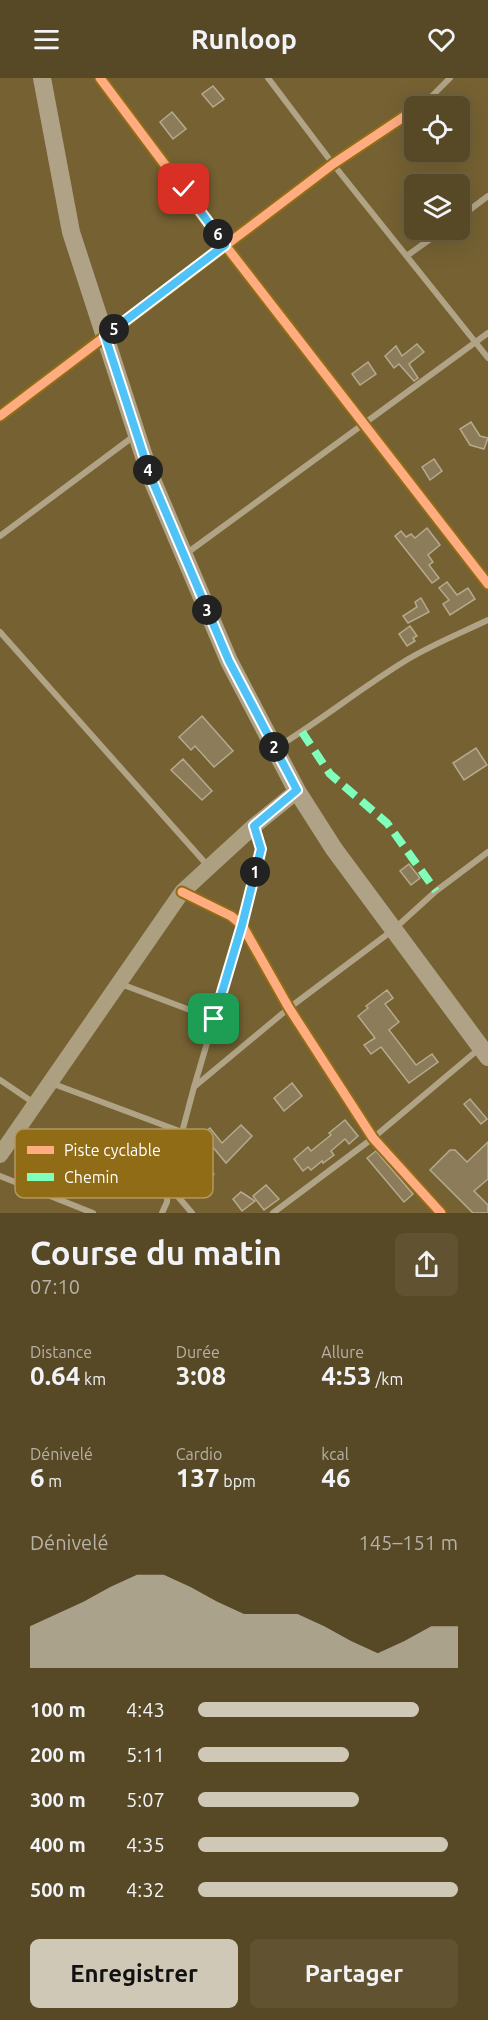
<!DOCTYPE html>
<html lang="fr">
<meta charset="utf-8">
<style>
:root{--surface:#584926;--page:#615332;--text:#f1f3f6;--muted:#b7b2a7;--line:#6d6143;--accent:#cfc8b7}
body{margin:0;font-family:Ubuntu,sans-serif;background:var(--page);color:var(--text);height:100vh;display:flex;flex-direction:column;font-size:22px;white-space:nowrap}
*{box-sizing:border-box;margin:0}
p{font-size:20px;color:var(--muted)}
.icon{flex:none;width:33px;height:33px;fill:none;stroke:currentColor;stroke-width:2;stroke-linecap:round;stroke-linejoin:round}
.map{position:relative;height:1135px;overflow:hidden}
.drawer{display:flex;flex-direction:column;background:var(--surface);flex:1}
.drawer>*{flex:none}
.controls{position:absolute;left:404px;top:18px;display:grid;gap:12px}
.controls a{display:grid;place-items:center;width:66px;height:66px;border-radius:9px;background:var(--surface);box-shadow:0 6px 24px #0002,0 0 0 2px var(--line);font-size:30px}
.pin{position:absolute;display:grid;place-items:center;width:51px;height:51px;color:#fff;margin:-26px;border-radius:12px;box-shadow:0 3px 9px #0006}
.km{position:absolute;width:30px;height:30px;margin:-15px;border-radius:50%;background:#222;color:#fff;font-size:16px;line-height:30px;text-align:center}
.round{display:grid;place-items:center;flex:none;width:63px;height:63px;border-radius:9px;background:var(--page)}
.overview{display:flex;align-items:center;justify-content:space-between;height:102px;padding:0 30px}
h1{font-size:33px;font-weight:600;line-height:45px}
.figures{display:grid;grid-template-columns:repeat(3,1fr);gap:9px;height:102px;padding:6px 30px}
.figures div{display:grid;align-content:center}
.figures b{font-size:26px;font-weight:600}
.figures small{font-size:16px;font-weight:400}
.figures p{font-size:16px}
.chart{height:168px;padding:12px 30px}
.chart p{display:flex;justify-content:space-between}
.chart svg{width:100%;height:108px;margin-top:6px;fill:var(--accent);opacity:.7}
.primary-button{display:flex;gap:12px;margin-top:auto;padding:12px 30px}
.primary-button a{flex:1;height:69px;border-radius:9px;background:var(--accent);color:#111;font-size:24px;font-weight:600;line-height:69px;text-align:center}
.primary-button a+a{background:var(--page);color:var(--text)}
ul{padding:0 30px;list-style:none;font-size:20px}
li{display:grid;grid-template-columns:96px 72px 1fr;align-items:center;height:45px}
li i{height:15px;border-radius:8px;background:var(--accent)}
header{display:flex;justify-content:space-between;align-items:center;height:78px;padding:0 30px;background:var(--surface);font-size:27px;font-weight:600}
.map>svg:first-child{display:block}
.building{fill:#8c7c5a;stroke:#b6aa8e;stroke-width:1.5}
.lines{fill:none;stroke-linecap:round;stroke-linejoin:round}
.street{stroke:#b1a486;stroke-width:6}
.secondary{stroke:#aca081;stroke-width:16}
.primary{stroke:#afa286;stroke-width:18}
.quiet{stroke:#80ffba;stroke-width:8;stroke-dasharray:15 8;stroke-linecap:butt}
.cycleway-casing{stroke:#916c16;stroke-width:13}
.cycleway{stroke:#ffac80;stroke-width:9}
.route-casing{stroke:#fff;stroke-width:12}
.route{stroke:#4fc3f7;stroke-width:8}
.key{fill:#916c16;stroke:#b2985c;stroke-width:1.5}
.key-label{font-size:16px;fill:#fff}
</style>
<header><svg class="icon" aria-label="menu" viewBox="0 0 24 24"><path d="M4 6h16M4 12h16M4 18h16"/></svg>Runloop<svg class="icon" aria-label="heart" viewBox="0 0 24 24"><path d="M12 20l-8-8c-3-5 5-10 8-4 3-6 11-1 8 4z"/></svg></header>
<div class="map">
<svg width="488" height="1135" viewBox="0 0 488 1135">
<rect width="100%" height="100%" fill="#756132"/>
<!-- building -->
<g class="building">
<path d="M213 8 224 21 213 29 202 16Z"/>
<path d="M172 34 186 51 173 61 160 44Z"/>
<path d="M417 266 424 274 409 286 418 300 414 303 399 286 394 290 385 278 396 268 402 278Z"/>
<path d="M368 284 376 296 360 307 352 296Z"/>
<path d="M471 344 480 358 488 360 484 371 470 367 460 351Z"/>
<path d="M434 381 442 393 430 402 422 389Z"/>
<path d="M427 450 440 467 428 477 433 484 429 487 439 500 432 505 395 458 401 453 406 459 411 456 415 460Z"/>
<path d="M447 504 457 517 468 510 475 521 450 537 443 526 449 522 439 510Z"/>
<path d="M421 520 429 534 408 545 403 538 417 529 415 524Z"/>
<path d="M410 548 417 558 413 560 415 563 407 568 399 556Z"/>
<path d="M202 638 233 673 214 689 195 668 191 672 179 659Z"/>
<path d="M476 670 487 687 464 702 453 685Z"/>
<path d="M183 681 212 713 202 722 171 692Z"/>
<path d="M409 786 420 800 411 807 400 793Z"/>
<path d="M387 912 393 920 385 926 399 944 389 952 416 987 432 976 438 984 409 1005 381 969 371 976 364 967 375 960 358 938 368 930 366 928Z"/>
<path d="M292 1005 302 1018 284 1033 274 1020Z"/>
<path d="M470 1021 487 1041 481 1046 464 1026Z"/>
<path d="M345 1042 358 1058 349 1066 345 1061 331 1073 334 1077 323 1085 322 1083 311 1092 308 1089 303 1093 294 1081 308 1069 311 1073 331 1057 329 1055Z"/>
<path d="M241 1047 252 1058 226 1085 202 1056 210 1050 222 1065Z"/>
<path d="M488 1064V1101L474 1113 488 1127V1135H473L430 1092 450 1072H455L467 1084Z"/>
<path d="M376 1073 413 1116 404 1124 367 1080Z"/>
<path d="M207 1091 214 1096 201 1117 194 1112Z"/>
<path d="M266 1107 279 1121 264 1132 253 1118Z"/>
<path d="M241 1114 255 1123 242 1133 233 1121Z"/>
</g>
<g class="lines">
<!-- street -->
<g class="street">
<path d="M100 0 225 167 488 506"/>
<path d="M268 0 333 86 488 280"/>
<path d="M418 28 429 21 450 0"/>
<path d="M459 140 488 118"/>
<path d="M408 177 443 152"/>
<path d="M0 338 333 86 414 32"/>
<path d="M0 458 134 358"/>
<path d="M187 475 488 255"/>
<path d="M0 554 208 788"/>
<path d="M276 670C320 643 361 610 405 583 431 567 461 555 488 542"/>
<path d="M183 815 231 838 242 847 289 930 373 1060 441 1135"/>
<path d="M121 906 214 941"/>
<path d="M0 1002 34 1025"/>
<path d="M51 1005 182 1054"/>
<path d="M194 1009 289 930 393 852 436 813 488 774"/>
<path d="M0 1098 93 1135"/>
<path d="M168 1107 194 1009 242 847 261 771 255 751"/>
<path d="M162 1135 167 1124 168 1107 192 1135"/>
<path d="M273 1135 373 1060 480 970"/>
</g>
<!-- secondary -->
<path class="secondary" d="M0 1077 182 814 254 748 297 713"/>
<!-- primary -->
<path class="primary" d="M42 0 71 154 150 397 229 583 297 713 334 771 488 979"/>
<!-- quiet -->
<path class="quiet" d="M302 654 330 696 387 745 436 813"/>
<!-- cycleway casing -->
<g class="cycleway-casing">
<g id="cycleway">
<path d="M100 0 225 167 488 506"/>
<path d="M0 338 333 86 414 32"/>
<path d="M182 814 231 838 242 847 289 930 373 1060 441 1135"/>
</g>
</g>
<!-- cycleway -->
<use href="#cycleway" class="cycleway"/>
</g>
<g class="lines">
<!-- route casing -->
<g class="route-casing">
<path id="route" d="M184 111 225 167 105 258 150 397 229 583 297 712 254 748 261 771 242 847 214 941"/>
</g>
<!-- route -->
<use href="#route" class="route"/>
</g>
<!-- legend -->
<rect x="15" y="1051" width="198" height="69" rx="9" class="key"/>
<rect x="27" y="1068" width="27" height="8" fill="#ffac80"/>
<rect x="27" y="1095" width="27" height="8" fill="#80ffba"/>
<g class="key-label">
<text x="64" y="1078">Piste cyclable</text>
<text x="64" y="1105">Chemin</text>
</g>
</svg>
<div class="controls">
<a><svg class="icon" aria-label="locate" viewBox="0 0 24 24"><circle cx="12" cy="12" r="6"/><path d="M12 2v4M12 18v4M2 12h4M18 12h4"/></svg></a>
<a><svg class="icon" aria-label="layers" viewBox="0 0 24 24"><path d="M12 4l9 5-9 5-9-5zM3 14l9 5 9-5"/></svg></a>
</div>
<div class="pin" style="left:214px;top:941px;background:#1e9e55"><svg class="icon" aria-label="arrive" viewBox="0 0 24 24"><path d="M6 21V4h12l-3 4 3 4H6"/></svg></div>
<div class="pin" style="left:184px;top:111px;background:#d93025"><svg class="icon" aria-label="check" viewBox="0 0 24 24"><path d="M5 12l5 5 9-10"/></svg></div>
<b class="km" style="left:255px;top:794px">1</b>
<b class="km" style="left:274px;top:669px">2</b>
<b class="km" style="left:207px;top:532px">3</b>
<b class="km" style="left:148px;top:392px">4</b>
<b class="km" style="left:114px;top:251px">5</b>
<b class="km" style="left:218px;top:156px">6</b>
</div>
<section class="drawer">
<div class="overview"><div><h1>Course du matin</h1><p>07:10</p></div><a class="round"><svg class="icon" aria-label="share" viewBox="0 0 24 24"><path d="M12 15V3M7 8l5-5 5 5M5 13v7h14v-7"/></svg></a></div>
<div class="figures">
<div><p>Distance</p><b>0.64<small> km</small></b></div>
<div><p>Durée</p><b>3:08</b></div>
<div><p>Allure</p><b>4:53<small> /km</small></b></div>
</div>
<div class="figures">
<div><p>Dénivelé</p><b>6<small> m</small></b></div>
<div><p>Cardio</p><b>137<small> bpm</small></b></div>
<div><p>kcal</p><b>46</b></div>
</div>
<div class="chart"><p><span>Dénivelé</span>145–151 m</p>
<svg viewBox="0 0 160 44" preserveAspectRatio="none"><path d="M0 44V27L10 22L20 17L30 11L40 6L50 6L60 11L70 17L80 22L90 22L100 22L110 27L120 33L130 38L140 33L150 27L160 27V44z"/></svg>
</div>
<ul>
<li><b>100 m</b>4:43<i style="width:85%"></i></li>
<li><b>200 m</b>5:11<i style="width:58%"></i></li>
<li><b>300 m</b>5:07<i style="width:62%"></i></li>
<li><b>400 m</b>4:35<i style="width:96%"></i></li>
<li><b>500 m</b>4:32<i style="width:100%"></i></li>
</ul>
<div class="primary-button"><a>Enregistrer</a><a>Partager</a></div>
</section>
